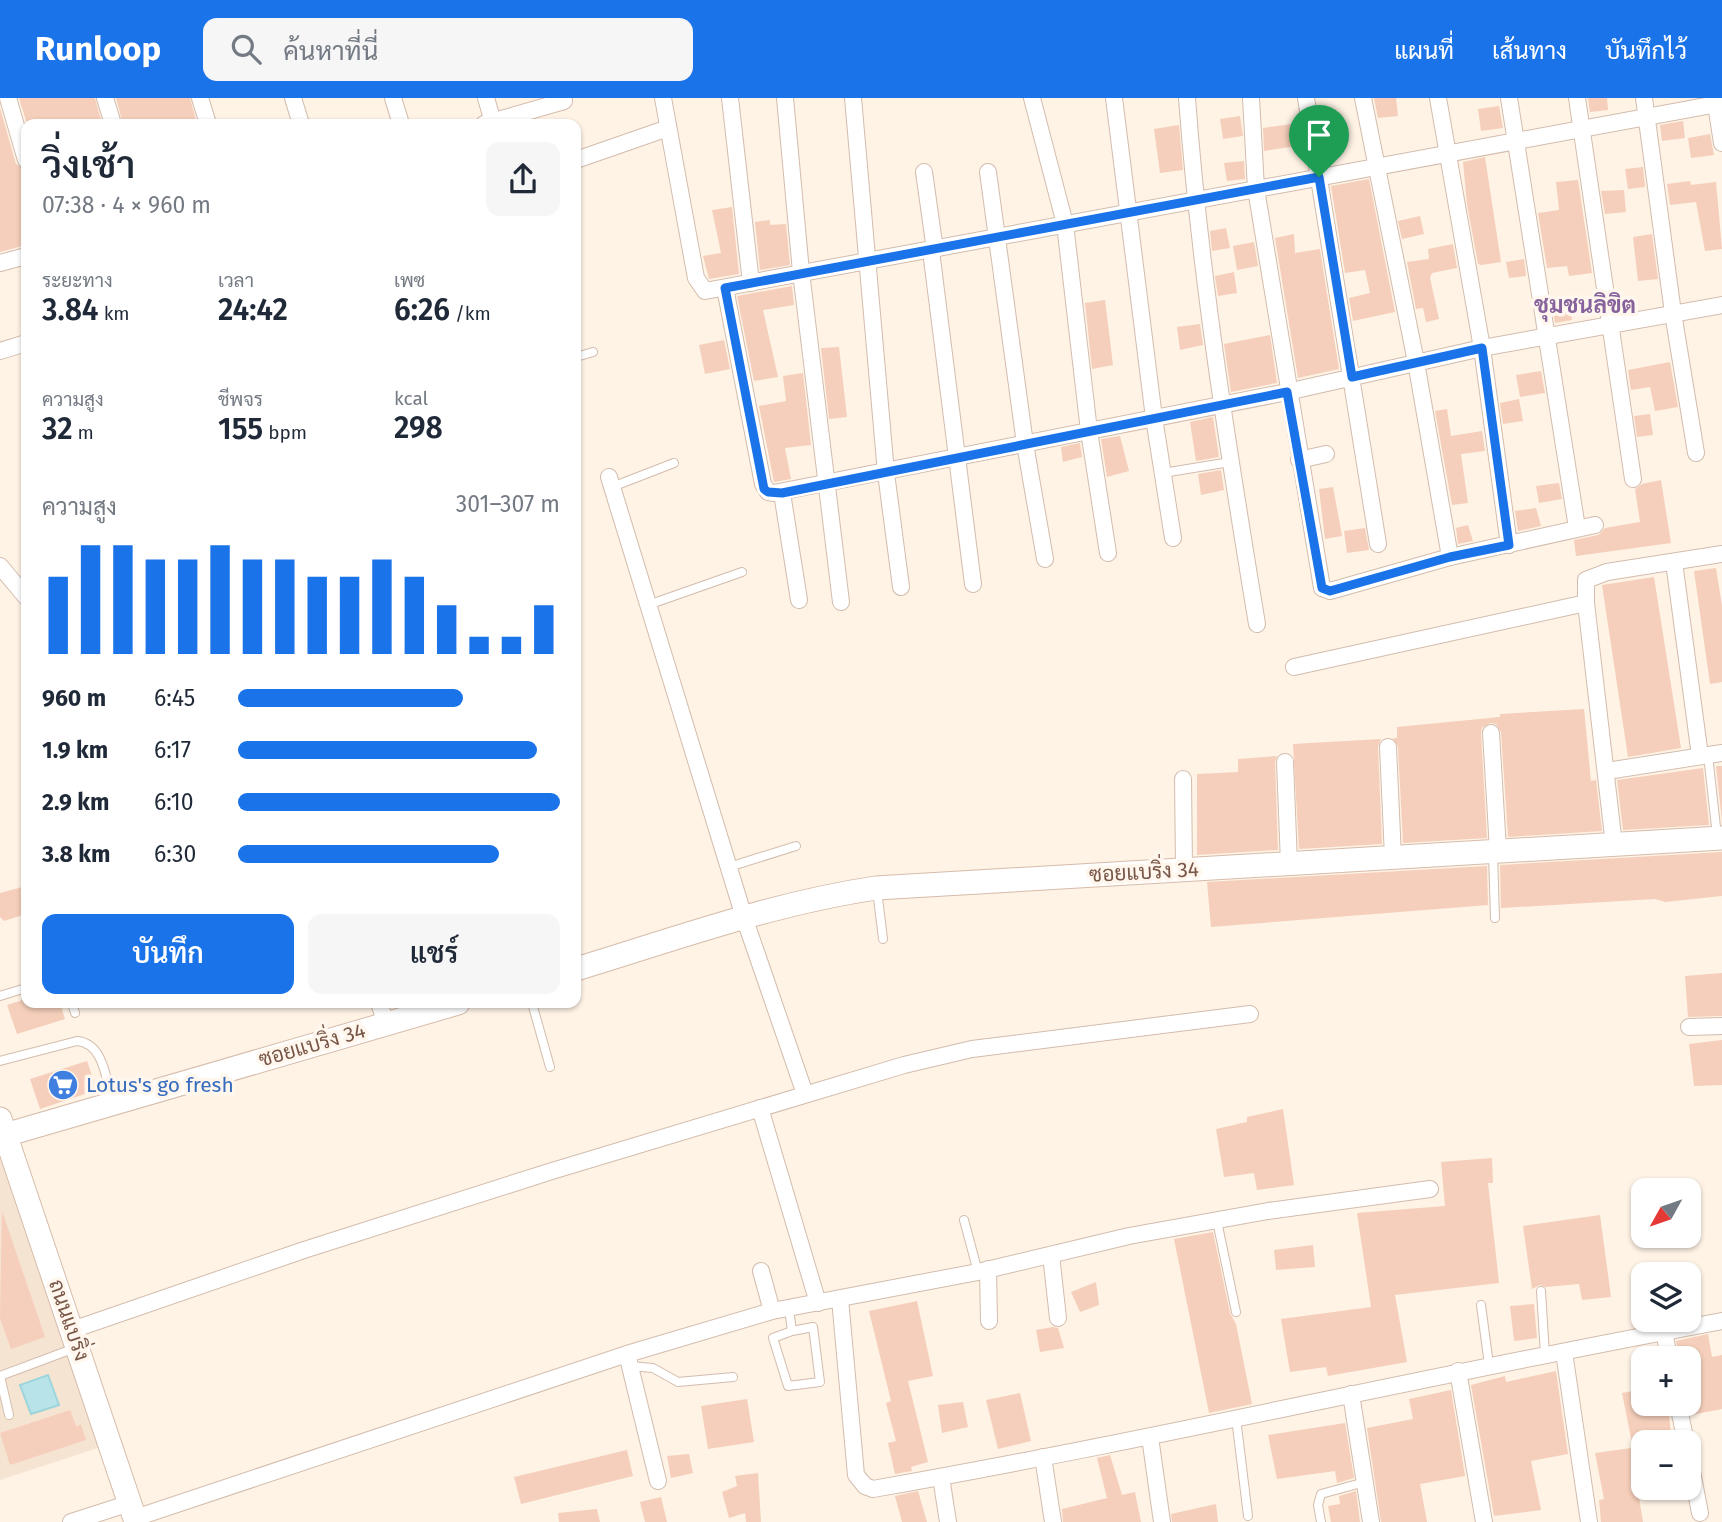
<!DOCTYPE html>
<html lang="th">
<meta charset="utf-8">
<style>
:root{--surface:#fff;--page:#f6f6f7;--text:#1f2937;--muted:#747a83;--accent:#1a73e8}
body{margin:0;font-family:"Fira Sans",Sarabun,sans-serif;background:var(--page);color:var(--text);height:100vh;display:flex;flex-direction:column;font-size:26px;white-space:nowrap}
*{box-sizing:border-box;margin:0}
p{font-size:23px;color:var(--muted)}
.icon{flex:none;width:38px;height:38px;fill:none;stroke:currentColor;stroke-width:2;stroke-linecap:round;stroke-linejoin:round}
.map{position:relative;flex:1;overflow:hidden}
.side{position:absolute;left:21px;top:21px;width:560px;height:889px;display:flex;flex-direction:column;background:var(--surface);border-radius:14px;box-shadow:0 2px 5px #0004}
.side>*{flex:none}
.needle{width:46px;rotate:230deg}
.controls{position:absolute;left:1631px;top:1080px;display:grid;gap:14px}
.controls a{display:grid;place-items:center;width:70px;height:70px;border-radius:14px;background:var(--surface);box-shadow:0 2px 5px #0004;font-size:35px}
.pin{position:absolute;display:grid;place-items:center;width:60px;height:60px;color:#fff;margin:-72px -30px;border-radius:50% 50% 50% 0;rotate:-45deg;box-shadow:0 0 7px #0007}
.pin .icon{rotate:45deg}
.round{display:grid;place-items:center;flex:none;width:74px;height:74px;border-radius:14px;background:var(--page)}
.summary{display:flex;align-items:center;justify-content:space-between;height:119px;padding:0 21px}
h1{font-size:38px;font-weight:600;line-height:52px}
.figures{display:grid;grid-template-columns:repeat(3,1fr);gap:10px;height:119px;padding:7px 21px}
.figures div{display:grid;align-content:center}
.figures b{font-size:30px;font-weight:600}
.figures small{font-size:19px;font-weight:400}
.figures p{font-size:19px}
.chart{height:196px;padding:14px 21px}
.chart p{display:flex;justify-content:space-between}
.chart svg{width:100%;height:126px;margin-top:7px;stroke:var(--accent);stroke-width:6}
.action{display:flex;gap:14px;margin-top:auto;padding:14px 21px}
.action a{flex:1;height:80px;border-radius:14px;background:var(--accent);color:#fff;font-size:28px;font-weight:600;line-height:80px;text-align:center}
.action a+a{background:var(--page);color:var(--text)}
ul{padding:0 21px;list-style:none;font-size:23px}
li{display:grid;grid-template-columns:112px 84px 1fr;align-items:center;height:52px}
li i{height:18px;border-radius:9px;background:var(--accent)}
header{display:flex;align-items:center;gap:42px;box-sizing:border-box;height:98px;padding:0 35px;background:var(--accent);color:#fff}
header strong{font-size:33px}
nav{display:flex;gap:38px;margin-inline-start:auto;font-size:24px}
.search{width:490px;height:63px;background:var(--page);display:flex;align-items:center;gap:18px;box-sizing:border-box;padding:0 24px;border-radius:14px;color:var(--muted);font-size:26px}
.map>svg:first-child{display:block}
.residential{fill:#f6e4d3}
.water{fill:#b8e4e9;stroke:#9dd5dc;stroke-width:2}
.building{fill:#f5cfbb}
.lines{fill:none;stroke-linecap:round;stroke-linejoin:round}
.lane-casing{stroke:#d3bcad;stroke-width:10}
.street-casing{stroke:#d3bcad;stroke-width:18}
.secondary-casing{stroke:#d6bbaa;stroke-width:25}
.lane{stroke:#fff;stroke-width:8}
.street{stroke:#fff;stroke-width:16}
.secondary{stroke:#fff;stroke-width:23}
.route-casing{stroke:#fff;stroke-width:14}
.route{stroke:#1a73e8;stroke-width:9}
.labels{text-anchor:middle;dominant-baseline:central;stroke-width:7;stroke-linejoin:round;paint-order:stroke}
.street-label{font-size:21px;fill:#795748;stroke:#fff7ed}
.shop-label{font-size:21px;fill:#366cbe;stroke:#fff7ed;text-anchor:start}
.neighbourhood-label{font-size:23px;font-weight:bold;fill:#87639d;stroke:#fff7ed}
</style>
<header>
<strong>Runloop</strong>
<div class="search"><svg class="icon" aria-label="search" viewBox="0 0 24 24"><circle cx="10" cy="10" r="6"/><path d="M15 15l6 6"/></svg>ค้นหาที่นี่</div>
<nav><a>แผนที่</a><a>เส้นทาง</a><a>บันทึกไว้</a></nav>
</header>
<div class="map">
<svg width="1722" height="1424" viewBox="0 0 1722 1424">
<rect width="100%" height="100%" fill="#fef3e5"/>
<!-- residential -->
<path class="residential" d="M0 1040 104 1348 0 1382Z"/>
<!-- water -->
<path class="water" d="M48 1277 59 1307 31 1316 20 1287Z"/>
<!-- building -->
<g class="building">
<path d="M19 0H95L102 26H27Z"/>
<path d="M116 0H190L197 26H123Z"/>
<path d="M1374 0H1396L1398 18 1378 20Z"/>
<path d="M1588 0H1607L1608 12 1590 14Z"/>
<path d="M1499 8 1503 30 1481 33 1478 11Z"/>
<path d="M0 10 16 66 26 72V147L0 154Z"/>
<path d="M1240 18 1243 38 1223 41 1220 21Z"/>
<path d="M1683 23 1685 40 1662 43 1660 27Z"/>
<path d="M1299 25 1303 47 1264 53 1263 30Z"/>
<path d="M1179 27 1183 72 1160 75 1154 31Z"/>
<path d="M1710 36 1714 57 1691 60 1688 40Z"/>
<path d="M1485 59 1501 164 1481 167 1478 166 1467 106 1463 64Z"/>
<path d="M1244 63 1245 81 1227 83 1224 65Z"/>
<path d="M1643 69 1645 89 1628 91 1625 71Z"/>
<path d="M1369 81 1395 214 1353 223 1349 200 1370 195 1365 172 1345 175 1331 88Z"/>
<path d="M1578 82 1592 175 1569 178 1567 168 1547 170 1538 115 1559 112 1556 84Z"/>
<path d="M1690 83 1691 87 1716 84 1722 151 1705 153 1696 104 1670 107 1667 86Z"/>
<path d="M1624 92 1626 114 1605 116 1601 93Z"/>
<path d="M732 109 739 176 709 181 703 158 721 155 712 112Z"/>
<path d="M1420 118 1424 136 1402 141 1398 123Z"/>
<path d="M770 122V127L786 126 790 167 760 172 755 124Z"/>
<path d="M1226 130 1230 150 1212 153 1210 133Z"/>
<path d="M1294 136 1295 155 1320 151 1339 271 1298 280 1275 140Z"/>
<path d="M1652 136 1658 181 1638 183 1633 139Z"/>
<path d="M1254 144 1258 168 1237 172 1233 148Z"/>
<path d="M1453 146 1457 170 1432 175 1430 180 1439 221 1426 224 1423 210 1416 211 1407 164 1429 161 1428 151Z"/>
<path d="M1524 161 1526 178 1509 180 1506 164Z"/>
<path d="M1234 174 1237 195 1218 198 1215 178Z"/>
<path d="M792 188 794 207 763 212 778 279 754 283 737 198Z"/>
<path d="M1105 202 1113 267 1092 271 1085 205Z"/>
<path d="M1569 202 1572 222 1555 225 1552 204Z"/>
<path d="M1200 226 1203 247 1180 252 1177 229Z"/>
<path d="M1270 237 1277 285 1231 294 1224 246Z"/>
<path d="M724 242 730 271 705 276 699 247Z"/>
<path d="M839 249 847 319 829 321 821 250Z"/>
<path d="M1670 264 1678 309 1655 313 1650 289 1631 292 1628 272Z"/>
<path d="M1541 273 1545 295 1520 299 1516 277Z"/>
<path d="M803 275 811 347 785 350 791 381 774 384 759 308 786 303 783 278Z"/>
<path d="M1519 301 1523 323 1503 326 1500 305Z"/>
<path d="M1447 311 1451 338 1482 333 1485 353 1461 356 1468 405 1452 407 1435 313Z"/>
<path d="M1650 316 1653 337 1637 339 1634 318Z"/>
<path d="M1213 319 1219 359 1196 363 1190 324Z"/>
<path d="M1120 338 1129 373 1107 379 1101 341Z"/>
<path d="M1080 345 1082 359 1063 364 1061 349Z"/>
<path d="M1221 372 1224 392 1201 397 1198 376Z"/>
<path d="M1661 382 1671 445 1576 458 1574 442 1598 437 1605 430 1640 424 1635 391 1642 386Z"/>
<path d="M1559 385 1562 401 1539 405 1536 388Z"/>
<path d="M1333 389 1342 438 1325 441 1319 391Z"/>
<path d="M1536 410 1541 428 1518 433 1515 413Z"/>
<path d="M1468 427 1473 443 1458 446 1456 430Z"/>
<path d="M1365 430 1369 452 1347 455 1344 433Z"/>
<path d="M1716 470 1722 508V584L1710 586 1694 473Z"/>
<path d="M1654 479 1681 650 1628 659 1602 487Z"/>
<path d="M1584 611 1591 683 1596 682 1602 733 1508 739 1501 634 1496 626 1490 625 1482 630 1481 636 1487 740 1403 745 1398 649 1393 640H1397V629L1500 619V616Z"/>
<path d="M1381 641 1378 649 1382 746 1299 751 1293 646Z"/>
<path d="M1277 658 1275 664 1278 752 1197 757V676L1238 674V661Z"/>
<path d="M1716 668H1722V724Z"/>
<path d="M1703 670 1709 727 1623 732 1617 682Z"/>
<path d="M1722 754V798L1665 804 1655 801 1501 810 1500 767Z"/>
<path d="M1487 768 1488 807 1211 829 1207 784Z"/>
<path d="M26 788V816L4 823 0 819V795Z"/>
<path d="M1722 875V918L1688 919 1685 878Z"/>
<path d="M26 901V905H60L65 921 17 936 7 907Z"/>
<path d="M1722 942V987L1694 988 1689 946Z"/>
<path d="M87 963 97 992 40 1011 30 981Z"/>
<path d="M1283 1011 1294 1087 1257 1092 1254 1075 1224 1079 1216 1031 1247 1024V1019Z"/>
<path d="M1492 1060 1493 1085H1488L1499 1185 1395 1197 1407 1264 1328 1278 1326 1269 1290 1274 1281 1221 1371 1209 1357 1115 1445 1108 1441 1064Z"/>
<path d="M2 1113 45 1239 11 1251 0 1220Z"/>
<path d="M1600 1117 1611 1199 1582 1202 1579 1186 1546 1189 1540 1187 1532 1191 1523 1128Z"/>
<path d="M1213 1134 1230 1215 1236 1226 1252 1306 1209 1315 1174 1141Z"/>
<path d="M1313 1147 1315 1169 1276 1172 1274 1152Z"/>
<path d="M1096 1184 1099 1207 1080 1214 1071 1194Z"/>
<path d="M917 1203 933 1278 908 1283 928 1364 911 1369 912 1373 895 1376 888 1345 896 1343 886 1305 891 1303 869 1213Z"/>
<path d="M1534 1206 1537 1240 1514 1243 1510 1208Z"/>
<path d="M1053 1229 1058 1230 1064 1250 1040 1254 1036 1232Z"/>
<path d="M1708 1236 1712 1259 1722 1257V1311L1691 1317 1689 1260H1679L1676 1243Z"/>
<path d="M1556 1273 1568 1356 1531 1363 1541 1412 1494 1418 1471 1287 1505 1278 1506 1284Z"/>
<path d="M1643 1291V1306H1668L1671 1338 1632 1345 1622 1295Z"/>
<path d="M1451 1292 1465 1378 1420 1386 1427 1424H1381L1367 1330 1413 1321 1409 1301Z"/>
<path d="M1020 1295 1031 1343 998 1351 986 1302Z"/>
<path d="M747 1301 754 1344 708 1351 701 1308Z"/>
<path d="M963 1304 968 1329 942 1335 938 1307Z"/>
<path d="M70 1312 76 1328 81 1327 86 1342 10 1367 0 1335Z"/>
<path d="M1345 1325 1354 1380 1337 1385 1335 1373 1277 1381 1268 1337Z"/>
<path d="M1631 1350 1643 1424H1601L1599 1402 1604 1401 1595 1355Z"/>
<path d="M627 1352 633 1378 521 1406 514 1379Z"/>
<path d="M689 1356 693 1375 671 1380 667 1358Z"/>
<path d="M1110 1357 1122 1397 1135 1394 1141 1424H1063L1062 1411 1107 1400 1097 1360Z"/>
<path d="M758 1375 761 1424H746L745 1415 729 1420 722 1394 737 1388 735 1378Z"/>
<path d="M918 1393 927 1424H902L895 1398Z"/>
<path d="M1356 1393 1360 1424H1331L1328 1408 1340 1406 1339 1398Z"/>
<path d="M661 1399 667 1424H645L640 1404Z"/>
<path d="M1216 1406 1218 1424H1172L1171 1416Z"/>
<path d="M597 1411 600 1424H559L558 1415Z"/>
</g>
<g class="lines">
<!-- lane casing -->
<g class="lane-casing">
<g id="lane">
<path d="M576 259 593 254"/>
<path d="M1163 375 1230 364"/>
<path d="M612 389 674 365"/>
<path d="M648 507 742 474"/>
<path d="M1708 657 1717 738"/>
<path d="M1493 756 1495 820"/>
<path d="M729 769 796 748"/>
<path d="M877 792 883 841"/>
<path d="M0 898 26 890"/>
<path d="M72 905 75 915"/>
<path d="M532 905 550 969"/>
<path d="M0 963 77 943C104 945 106 982 113 1005"/>
<path d="M964 1122 978 1174"/>
<path d="M1217 1123 1236 1214"/>
<path d="M1541 1193 1545 1257"/>
<path d="M1481 1207 1489 1267"/>
<path d="M789 1211 792 1233 813 1229 820 1284 788 1288 773 1240 792 1233"/>
<path d="M630 1268 653 1270 678 1284 733 1279"/>
<path d="M0 1278 75 1250"/>
<path d="M0 1278 9 1317"/>
<path d="M1236 1320 1248 1418"/>
<path d="M1321 1424 1318 1407 1321 1396 1365 1384"/>
</g>
</g>
<!-- street casing -->
<g class="street-casing">
<g id="street">
<path d="M8 0 26 62"/>
<path d="M105 0 113 26"/>
<path d="M200 0 208 26"/>
<path d="M293 0 301 26"/>
<path d="M393 0 401 26"/>
<path d="M486 0 493 24"/>
<path d="M663 0 696 180 705 193 1722 5"/>
<path d="M730 0 751 185"/>
<path d="M785 0 801 174 841 504"/>
<path d="M853 0 886 375 901 489"/>
<path d="M1032 0 1065 126 1089 333 1108 455"/>
<path d="M1114 0 1154 320 1173 440"/>
<path d="M1187 0C1200 177 1228 351 1257 526"/>
<path d="M1251 0 1256 91 1322 490 1330 493 1450 459 1595 427"/>
<path d="M1306 0 1378 446"/>
<path d="M1363 0 1416 264 1450 459"/>
<path d="M1438 0 1482 250 1509 447"/>
<path d="M1509 0 1577 430"/>
<path d="M1577 0 1633 381"/>
<path d="M1644 0 1673 215 1696 355"/>
<path d="M1715 0 1722 45"/>
<path d="M484 26 564 3"/>
<path d="M576 62 668 30"/>
<path d="M924 74 935 152"/>
<path d="M988 74 1025 346 1045 461"/>
<path d="M931 153 973 486"/>
<path d="M0 165 26 158"/>
<path d="M725 190 763 386 768 394 774 395 1287 294 1482 250 1722 207"/>
<path d="M0 253 26 245"/>
<path d="M1299 362 1326 356"/>
<path d="M609 379 744 819 805 996"/>
<path d="M782 395 799 502"/>
<path d="M1674 464 1700 658"/>
<path d="M0 468 26 499"/>
<path d="M1294 569 1586 505"/>
<path d="M1491 635 1498 752"/>
<path d="M1388 649 1393 759"/>
<path d="M1285 664 1289 765"/>
<path d="M1607 673 1722 655"/>
<path d="M1183 681 1184 771"/>
<path d="M1614 747 1586 505V482L1607 474 1722 456"/>
<path d="M379 905 386 925"/>
<path d="M1689 929 1722 928"/>
<path d="M760 1010 818 1205"/>
<path d="M1051 1157 1058 1220"/>
<path d="M988 1171 989 1223"/>
<path d="M761 1173 772 1213"/>
<path d="M840 1201 856 1377 865 1388 873 1391C1158 1341 1438 1275 1722 1223"/>
<path d="M1662 1222 1669 1260"/>
<path d="M72 1232 304 1152 552 1073 904 967 972 951 1250 916"/>
<path d="M1564 1254 1589 1424"/>
<path d="M627 1256 658 1383"/>
<path d="M1458 1273 1484 1424"/>
<path d="M1351 1296 1371 1424"/>
<path d="M1678 1306 1686 1344"/>
<path d="M1150 1339 1162 1424"/>
<path d="M1689 1358 1700 1415"/>
<path d="M1043 1359 1053 1424"/>
<path d="M941 1379 948 1424"/>
<path d="M135 1420 627 1256 772 1213 978 1174 1129 1138 1268 1113 1430 1091"/>
<path d="M71 1424 130 1405"/>
</g>
</g>
<!-- secondary casing -->
<g class="secondary-casing">
<g id="secondary">
<path d="M576 871C675 841 774 805 876 790L1722 740"/>
<path d="M0 1021 136 1424"/>
<path d="M5 1037 458 905"/>
</g>
</g>
<!-- lane -->
<use href="#lane" class="lane"/>
<!-- street -->
<use href="#street" class="street"/>
<!-- secondary -->
<use href="#secondary" class="secondary"/>
</g>
<g class="lines">
<!-- route casing -->
<g class="route-casing">
<path id="route" d="M1319 79 1352 279 1482 250 1509 447 1450 459 1330 493 1322 490 1287 294 782 395 768 394 764 391 725 190Z"/>
</g>
<!-- route -->
<use href="#route" class="route"/>
</g>
<!-- icons -->
<defs>
<g id="supermarket-disc" transform="scale(1.575)"><circle r="9.5" fill="#3f7fe0" stroke="#fff7ed"/><path d="M-6-5.5h2.5l.6 2H6L4.5 2H-2.5L-4.4-4H-6ZM-1.5 3.2a1.3 1.3 0 1 0 .1 0ZM3 3.2a1.3 1.3 0 1 0 .1 0Z" fill="#fff"/></g>
</defs>
<g fill-rule="evenodd">
<use href="#supermarket-disc" x="63" y="987"/>
</g>
<g class="labels">
<!-- street labels -->
<g class="street-label">
<text transform="translate(1144 774) rotate(-3)">ซอยแบริ่ง 34</text>
<text transform="translate(312 947) rotate(-16)">ซอยแบริ่ง 34</text>
<text transform="translate(69 1222) rotate(71)">ถนนแบริ่ง</text>
</g>
<!-- shop labels -->
<g class="shop-label">
<text x="86" y="987">Lotus's go fresh</text>
</g>
<!-- neighbourhood labels -->
<g class="neighbourhood-label">
<text x="1585" y="207">ชุมชนลิขิต</text>
</g>
</g>
</svg>
<div class="controls">
<a><svg class="needle" viewBox="-14 -14 28 28"><path d="M0-13l5 13h-10z" fill="#e53935"/><path d="M0 13l5-13h-10z" fill="#747a83"/></svg></a>
<a><svg class="icon" aria-label="layers" viewBox="0 0 24 24"><path d="M12 4l9 5-9 5-9-5zM3 14l9 5 9-5"/></svg></a>
<a>+</a>
<a>−</a>
</div>
<div class="pin" style="left:1319px;top:79px;background:#1e9e55"><svg class="icon" aria-label="arrive" viewBox="0 0 24 24"><path d="M6 21V4h12l-3 4 3 4H6"/></svg></div>
<section class="side">
<div class="summary"><div><h1>วิ่งเช้า</h1><p>07:38 · 4 × 960 m</p></div><a class="round"><svg class="icon" aria-label="share" viewBox="0 0 24 24"><path d="M12 15V3M7 8l5-5 5 5M5 13v7h14v-7"/></svg></a></div>
<div class="figures">
<div><p>ระยะทาง</p><b>3.84<small> km</small></b></div>
<div><p>เวลา</p><b>24:42</b></div>
<div><p>เพซ</p><b>6:26<small> /km</small></b></div>
</div>
<div class="figures">
<div><p>ความสูง</p><b>32<small> m</small></b></div>
<div><p>ชีพจร</p><b>155<small> bpm</small></b></div>
<div><p>kcal</p><b>298</b></div>
</div>
<div class="chart"><p><span>ความสูง</span>301–307 m</p>
<svg viewBox="0 0 160 44" preserveAspectRatio="none"><path d="M5 44V17M15 44V6M25 44V6M35 44V11M45 44V11M55 44V6M65 44V11M75 44V11M85 44V17M95 44V17M105 44V11M115 44V17M125 44V27M135 44V38M145 44V38M155 44V27"/></svg>
</div>
<ul>
<li><b>960 m</b>6:45<i style="width:70%"></i></li>
<li><b>1.9 km</b>6:17<i style="width:93%"></i></li>
<li><b>2.9 km</b>6:10<i style="width:100%"></i></li>
<li><b>3.8 km</b>6:30<i style="width:81%"></i></li>
</ul>
<div class="action"><a>บันทึก</a><a>แชร์</a></div>
</section>
</div>
